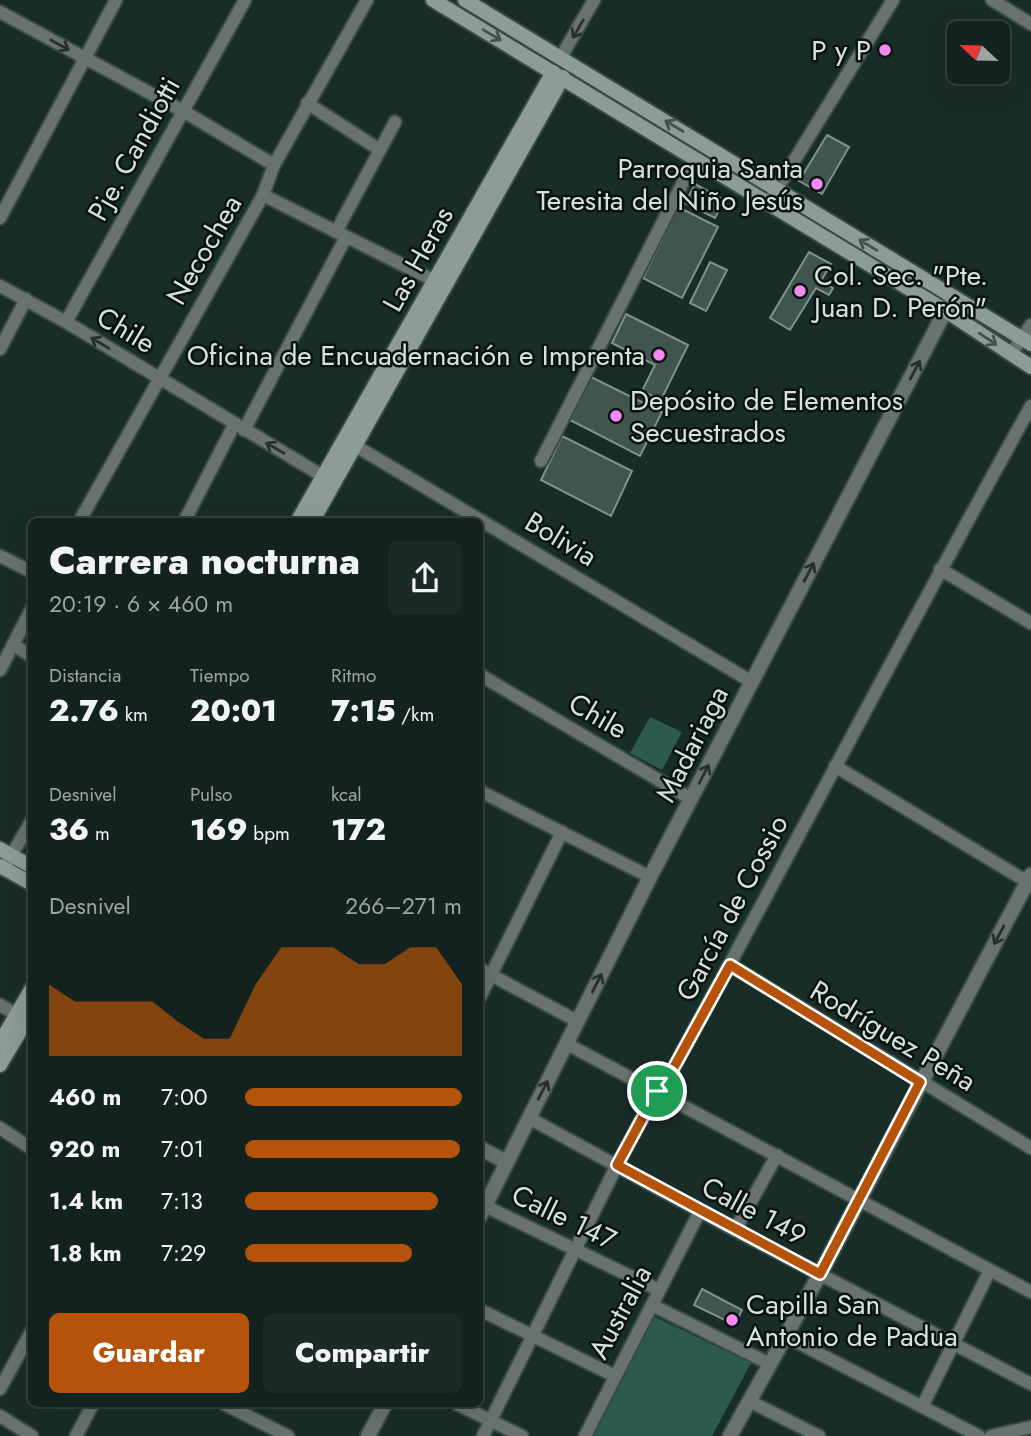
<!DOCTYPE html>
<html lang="es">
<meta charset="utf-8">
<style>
:root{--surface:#13221e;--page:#1c2a27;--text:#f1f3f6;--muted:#9da4a4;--line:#323f3c;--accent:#b45309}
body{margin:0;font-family:Jost,sans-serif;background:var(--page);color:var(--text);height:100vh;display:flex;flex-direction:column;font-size:26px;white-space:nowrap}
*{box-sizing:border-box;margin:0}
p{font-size:23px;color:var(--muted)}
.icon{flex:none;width:38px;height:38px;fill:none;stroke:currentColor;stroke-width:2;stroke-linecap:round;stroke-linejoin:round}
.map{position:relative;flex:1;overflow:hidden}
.panel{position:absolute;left:28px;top:518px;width:455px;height:889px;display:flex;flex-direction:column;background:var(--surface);border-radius:10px;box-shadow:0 7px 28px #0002,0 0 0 2px var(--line)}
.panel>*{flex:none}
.needle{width:46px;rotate:292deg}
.buttons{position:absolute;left:947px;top:21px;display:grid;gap:14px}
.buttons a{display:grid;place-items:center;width:63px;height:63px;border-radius:10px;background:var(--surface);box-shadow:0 7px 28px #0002,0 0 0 2px var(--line);font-size:35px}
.pin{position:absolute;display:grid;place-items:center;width:60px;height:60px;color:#fff;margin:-30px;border:4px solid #fff;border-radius:50%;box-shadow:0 2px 7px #0007}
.round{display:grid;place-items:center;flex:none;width:74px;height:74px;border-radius:10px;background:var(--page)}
.head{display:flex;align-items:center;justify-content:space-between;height:119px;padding:0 21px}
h1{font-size:38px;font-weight:800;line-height:52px}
.metrics{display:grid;grid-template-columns:repeat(3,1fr);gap:10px;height:119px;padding:7px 21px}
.metrics div{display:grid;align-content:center}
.metrics b{font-size:30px;font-weight:800}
.metrics small{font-size:19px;font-weight:400}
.metrics p{font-size:19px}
.chart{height:196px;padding:14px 21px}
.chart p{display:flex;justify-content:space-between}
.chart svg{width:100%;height:126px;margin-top:7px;fill:var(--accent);opacity:.7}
.action{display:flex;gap:14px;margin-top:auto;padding:14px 21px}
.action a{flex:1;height:80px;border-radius:10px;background:var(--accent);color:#fff;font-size:28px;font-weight:800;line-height:80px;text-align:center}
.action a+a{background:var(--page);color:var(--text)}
ul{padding:0 21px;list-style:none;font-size:23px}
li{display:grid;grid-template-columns:112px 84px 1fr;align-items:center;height:52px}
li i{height:18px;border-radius:9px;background:var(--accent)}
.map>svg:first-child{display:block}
.park{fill:#2c5a50}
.building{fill:#405550;stroke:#7c928c;stroke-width:2}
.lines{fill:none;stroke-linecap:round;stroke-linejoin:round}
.minor-casing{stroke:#374a45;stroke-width:16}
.tertiary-casing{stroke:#374a45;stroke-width:18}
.secondary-casing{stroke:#374a45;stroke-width:18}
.minor{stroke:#697270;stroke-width:12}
.tertiary{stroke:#697270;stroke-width:14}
.secondary{stroke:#8d9c98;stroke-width:14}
.oneway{stroke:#26302e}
.oneway2{stroke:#45514e}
.route-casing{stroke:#fff;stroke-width:14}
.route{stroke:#b45309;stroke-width:9}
.poi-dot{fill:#f489f1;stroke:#0a1311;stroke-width:2.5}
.labels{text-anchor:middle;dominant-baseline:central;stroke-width:5;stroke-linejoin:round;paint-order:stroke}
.poi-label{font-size:28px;fill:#d6e2df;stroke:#0a1311;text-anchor:end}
.street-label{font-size:28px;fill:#d6e2df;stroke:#0a1311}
</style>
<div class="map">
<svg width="1031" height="1436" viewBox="0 0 1031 1436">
<rect width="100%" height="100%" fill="#192d28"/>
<!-- park -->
<g class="park">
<path d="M650 717 682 732 662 770 630 753Z"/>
<path d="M651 1315 751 1363 712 1436H590Z"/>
</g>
<!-- building -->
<g class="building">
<path d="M827 135 849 147 822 194 799 181Z"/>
<path d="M695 184 724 200 715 218 685 203Z"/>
<path d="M678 207 718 227 682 298 643 278Z"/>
<path d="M809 252 831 264 821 281 833 288 829 295 816 288 790 330 770 318Z"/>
<path d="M710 262 727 270 706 311 690 303Z"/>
<path d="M626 314 688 345 661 400 642 391 655 365 612 343Z"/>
<path d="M591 377 662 412 640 456 570 420Z"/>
<path d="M562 436 632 471 611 516 541 480Z"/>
<path d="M702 1289 742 1310 735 1325 694 1305Z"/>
</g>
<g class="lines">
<!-- minor casing -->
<g class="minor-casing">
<g id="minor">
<path d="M992 0 1031 24"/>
<path d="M0 12 183 111 274 165"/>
<path d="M561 57 594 0"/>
<path d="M307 103 380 150"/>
<path d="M263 195 441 284"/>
<path d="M768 203 893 0"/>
<path d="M0 218 116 0"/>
<path d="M336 232 395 122"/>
<path d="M0 286 66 322 331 481"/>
<path d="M66 322 245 0"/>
<path d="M0 349 26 299"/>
<path d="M1011 354 1031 325"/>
<path d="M244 430 346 237"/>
<path d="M349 442 752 682"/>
<path d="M541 461 695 159"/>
<path d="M79 522 263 195 274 165 367 0"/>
<path d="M184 522 234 425"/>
<path d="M0 556 32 572"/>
<path d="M940 569 1031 623"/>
<path d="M13 644 32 657"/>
<path d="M0 670 32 608"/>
<path d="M480 675 691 799"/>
<path d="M835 766 1031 884"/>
<path d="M480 791 650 877"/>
<path d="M4 868 32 820"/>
<path d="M730 965 1031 1148"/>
<path d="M480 969 577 1021"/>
<path d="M480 997 562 832"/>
<path d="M0 1005 16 1014"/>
<path d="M567 1044 1031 1292"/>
<path d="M529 1118 735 1230 1031 1384"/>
<path d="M0 1128 32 1149"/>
<path d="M485 1206 659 1290"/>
<path d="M735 1230 777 1155"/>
<path d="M652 1305 770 1364"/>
<path d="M480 1310 615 1376"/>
<path d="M785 1336 979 1436"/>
<path d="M0 1389 32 1330"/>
<path d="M749 1401 819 1436"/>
<path d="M224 1404 288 1436"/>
<path d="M457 1404 522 1436"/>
<path d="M923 1405 990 1270"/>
<path d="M0 1416 32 1436"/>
<path d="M76 1436 93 1404"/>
<path d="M483 1436 617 1165 657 1091 668 1078C790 855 907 629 1031 406"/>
<path d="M585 1436 700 1211"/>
<path d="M991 1436 1031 1427"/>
</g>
</g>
<!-- tertiary casing -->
<g class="tertiary-casing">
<g id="tertiary">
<path d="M480 1148 506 1162"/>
<path d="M480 1216 650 877 951 300"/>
<path d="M368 1436 385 1404"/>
<path d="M730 1436 820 1274 1031 875"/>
</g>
</g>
<!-- secondary casing -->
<g class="secondary-casing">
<g id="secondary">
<path d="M433 0 946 311 1031 367"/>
<path d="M465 0 1031 344"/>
<path d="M297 522 553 72"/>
<path d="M312 522 563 77"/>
<path d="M0 849 32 867"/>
<path d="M0 866 32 884"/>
<path d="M0 1043 32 988"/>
<path d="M0 1065 32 1011"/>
</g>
</g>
<!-- minor -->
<use href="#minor" class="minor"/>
<!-- tertiary -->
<use href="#tertiary" class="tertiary"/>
<!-- secondary -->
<use href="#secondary" class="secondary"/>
</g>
<!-- one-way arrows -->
<defs><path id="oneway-shaft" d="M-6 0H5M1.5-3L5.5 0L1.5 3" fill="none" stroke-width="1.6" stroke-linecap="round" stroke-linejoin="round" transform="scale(1.75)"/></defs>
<g class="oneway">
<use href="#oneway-shaft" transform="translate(578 29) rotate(120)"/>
<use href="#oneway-shaft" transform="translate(60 45) rotate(29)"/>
<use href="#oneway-shaft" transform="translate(100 343) rotate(-149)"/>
<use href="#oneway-shaft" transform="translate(915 370) rotate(-62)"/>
<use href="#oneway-shaft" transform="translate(275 448) rotate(-150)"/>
<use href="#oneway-shaft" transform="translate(809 572) rotate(-62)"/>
<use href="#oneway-shaft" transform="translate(704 774) rotate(-63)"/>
<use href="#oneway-shaft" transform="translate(999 935) rotate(118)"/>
<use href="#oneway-shaft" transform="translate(597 983) rotate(-63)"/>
<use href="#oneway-shaft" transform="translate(543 1090) rotate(-63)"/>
</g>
<g class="oneway2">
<use href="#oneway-shaft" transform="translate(492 35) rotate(31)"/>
<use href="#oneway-shaft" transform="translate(674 126) rotate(-149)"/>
<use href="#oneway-shaft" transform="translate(868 245) rotate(-149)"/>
<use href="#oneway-shaft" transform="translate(988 339) rotate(34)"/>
</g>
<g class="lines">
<!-- route casing -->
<g class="route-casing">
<path id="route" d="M730 965 920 1082 820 1274 617 1165 657 1091 668 1078Z"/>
</g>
<!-- route -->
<use href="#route" class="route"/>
</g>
<!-- markers -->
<g class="poi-dot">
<circle cx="885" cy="50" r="7"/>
<circle cx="817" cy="184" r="7"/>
<circle cx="800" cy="291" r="7"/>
<circle cx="659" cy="355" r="7"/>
<circle cx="616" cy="416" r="7"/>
<circle cx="732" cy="1320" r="7"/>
</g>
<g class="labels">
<!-- poi labels -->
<g class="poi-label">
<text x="871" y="50">P y P</text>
<text x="803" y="168">Parroquia Santa<tspan x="803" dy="32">Teresita del Niño Jesús</tspan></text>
<text x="814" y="275" text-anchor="start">Col. Sec. "Pte.<tspan x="814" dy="32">Juan D. Perón"</tspan></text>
<text x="645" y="355">Oficina de Encuadernación e Imprenta</text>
<text x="630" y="400" text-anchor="start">Depósito de Elementos<tspan x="630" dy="32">Secuestrados</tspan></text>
<text x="746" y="1304" text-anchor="start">Capilla San<tspan x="746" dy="32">Antonio de Padua</tspan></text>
</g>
<!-- street labels -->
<g class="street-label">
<text transform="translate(134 149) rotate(-61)">Pje. Candiotti</text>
<text transform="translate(204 250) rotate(-60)">Necochea</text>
<text transform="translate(418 259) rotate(-61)">Las Heras</text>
<text transform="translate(126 330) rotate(31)">Chile</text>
<text transform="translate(561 539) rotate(31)">Bolivia</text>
<text transform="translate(598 716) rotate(30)">Chile</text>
<text transform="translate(692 744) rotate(-63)">Madariaga</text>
<text transform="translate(732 908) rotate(-62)">García de Cossio</text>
<text transform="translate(893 1036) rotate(31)">Rodríguez Peña</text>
<text transform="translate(754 1211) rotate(28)">Calle 149</text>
<text transform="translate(564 1217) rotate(26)">Calle 147</text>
<text transform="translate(620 1312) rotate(-62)">Australia</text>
</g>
</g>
</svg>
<div class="buttons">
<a><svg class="needle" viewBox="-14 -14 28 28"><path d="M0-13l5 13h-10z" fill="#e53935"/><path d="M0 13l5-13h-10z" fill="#9da4a4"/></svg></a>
</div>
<div class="pin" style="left:657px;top:1091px;background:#1e9e55"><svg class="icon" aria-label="arrive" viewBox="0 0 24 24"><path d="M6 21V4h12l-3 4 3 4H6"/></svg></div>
<section class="panel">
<div class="head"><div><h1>Carrera nocturna</h1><p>20:19 · 6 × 460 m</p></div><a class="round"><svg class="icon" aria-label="share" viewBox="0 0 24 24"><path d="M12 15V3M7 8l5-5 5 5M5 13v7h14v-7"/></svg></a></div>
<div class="metrics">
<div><p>Distancia</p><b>2.76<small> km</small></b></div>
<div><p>Tiempo</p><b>20:01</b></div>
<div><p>Ritmo</p><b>7:15<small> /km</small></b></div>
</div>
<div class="metrics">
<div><p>Desnivel</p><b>36<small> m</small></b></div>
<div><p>Pulso</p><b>169<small> bpm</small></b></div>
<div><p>kcal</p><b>172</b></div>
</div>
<div class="chart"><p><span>Desnivel</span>266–271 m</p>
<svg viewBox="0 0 160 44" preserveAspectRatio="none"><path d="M0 44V19L10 25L20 25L30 25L40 25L50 32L60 38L70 38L80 19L90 6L100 6L110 6L120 12L130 12L140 6L150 6L160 19V44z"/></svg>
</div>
<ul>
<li><b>460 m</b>7:00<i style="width:100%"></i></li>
<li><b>920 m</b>7:01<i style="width:99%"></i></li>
<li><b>1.4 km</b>7:13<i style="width:89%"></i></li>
<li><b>1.8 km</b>7:29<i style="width:77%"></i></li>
</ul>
<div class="action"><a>Guardar</a><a>Compartir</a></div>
</section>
</div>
